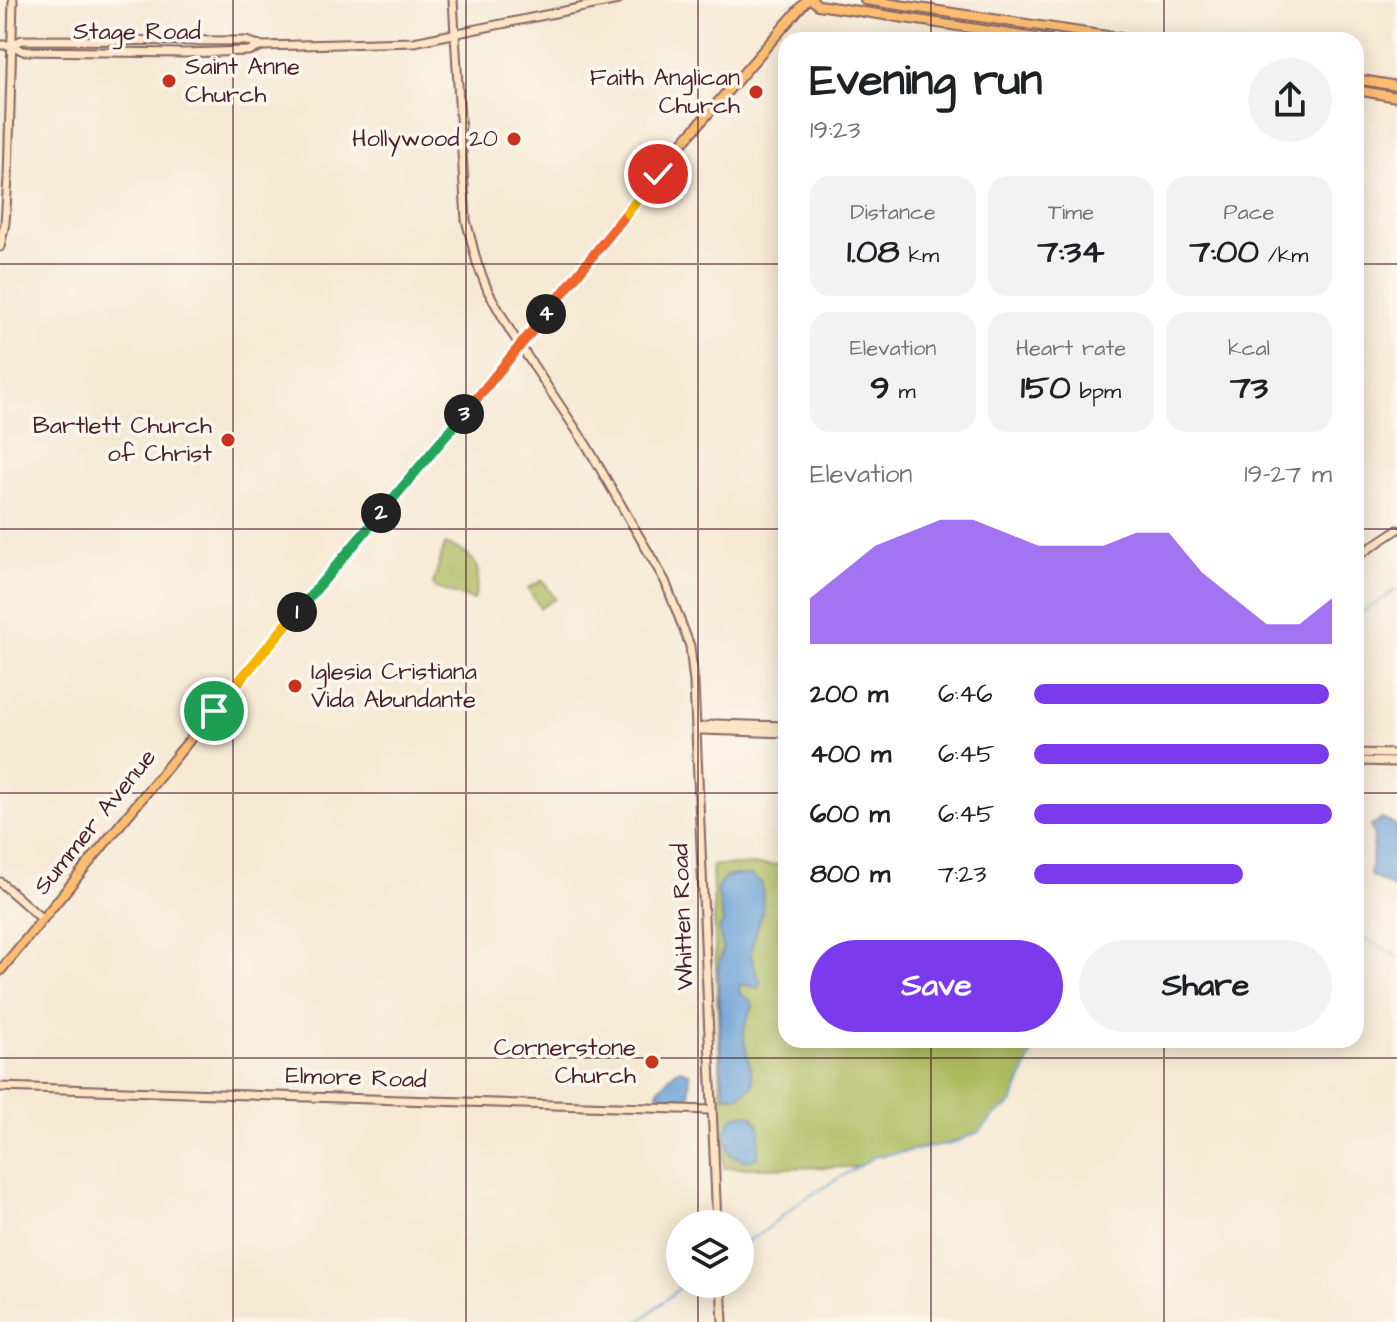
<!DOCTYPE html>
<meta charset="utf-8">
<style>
:root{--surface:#fff;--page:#f2f2f2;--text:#202124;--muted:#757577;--accent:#7c3aed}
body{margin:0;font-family:"Architects Daughter",sans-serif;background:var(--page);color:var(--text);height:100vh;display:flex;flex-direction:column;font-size:30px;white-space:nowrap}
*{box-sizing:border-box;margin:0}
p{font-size:26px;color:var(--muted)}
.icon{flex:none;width:44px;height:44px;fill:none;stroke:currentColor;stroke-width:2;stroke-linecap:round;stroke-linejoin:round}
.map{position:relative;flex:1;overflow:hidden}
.side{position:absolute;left:778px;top:32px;width:586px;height:1016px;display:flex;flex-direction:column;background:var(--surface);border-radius:24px;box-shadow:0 4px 20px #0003}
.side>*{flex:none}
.tools{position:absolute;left:666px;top:1210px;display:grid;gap:16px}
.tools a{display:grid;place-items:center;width:88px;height:88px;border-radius:50%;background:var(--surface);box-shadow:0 4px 20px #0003;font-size:40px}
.pin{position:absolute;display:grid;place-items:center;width:68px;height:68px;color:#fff;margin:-34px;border:4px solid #fff;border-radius:50%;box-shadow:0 2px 8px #0007}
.km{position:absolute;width:40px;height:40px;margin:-20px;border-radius:50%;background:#222;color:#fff;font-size:22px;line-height:40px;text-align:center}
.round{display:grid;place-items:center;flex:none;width:84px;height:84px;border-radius:42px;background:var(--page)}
.headline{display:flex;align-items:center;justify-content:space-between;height:136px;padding:0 32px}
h1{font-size:44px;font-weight:800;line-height:60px}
.metrics{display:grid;grid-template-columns:repeat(3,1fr);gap:12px;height:136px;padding:8px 32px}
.metrics div{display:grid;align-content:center;border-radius:20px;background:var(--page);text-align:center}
.metrics b{font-size:34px;font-weight:800}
.metrics small{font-size:22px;font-weight:400}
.metrics p{font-size:22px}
.chart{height:224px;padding:16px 32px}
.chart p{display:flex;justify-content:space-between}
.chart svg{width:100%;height:144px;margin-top:8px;fill:var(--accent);opacity:.7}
.action{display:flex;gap:16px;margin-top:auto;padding:16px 32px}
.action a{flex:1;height:92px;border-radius:48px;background:var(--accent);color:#fff;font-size:32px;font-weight:800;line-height:92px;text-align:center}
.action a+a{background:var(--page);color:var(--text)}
ul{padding:0 32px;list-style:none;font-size:26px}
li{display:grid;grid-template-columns:128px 96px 1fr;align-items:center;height:60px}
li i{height:20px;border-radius:10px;background:var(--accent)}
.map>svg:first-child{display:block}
.green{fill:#adbb5e;stroke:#7c6d44;stroke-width:2}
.water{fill:#669fd5;stroke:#585f80;stroke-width:2}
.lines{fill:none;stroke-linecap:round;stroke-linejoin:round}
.stream{stroke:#669fd5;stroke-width:2}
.secondary-casing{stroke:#866666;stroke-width:11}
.primary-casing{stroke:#866666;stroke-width:12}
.secondary{stroke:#fee5c5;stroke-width:7}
.primary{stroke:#fcbd6f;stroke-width:8}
.split-1-casing{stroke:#fff;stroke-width:16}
.split-2-casing{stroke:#fff;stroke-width:16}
.split-3-casing{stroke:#fff;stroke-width:16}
.split-4-casing{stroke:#fff;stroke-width:16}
.split-5-casing{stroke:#fff;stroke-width:16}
.split-6-casing{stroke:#fff;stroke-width:16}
.split-1{stroke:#f5b400;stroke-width:10}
.split-2{stroke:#22a559;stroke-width:10}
.split-3{stroke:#22a559;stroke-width:10}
.split-4{stroke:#f0652b;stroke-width:10}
.split-5{stroke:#f0652b;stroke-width:10}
.split-6{stroke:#f5b400;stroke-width:10}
.grid{fill:none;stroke:#4a1f2b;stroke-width:2;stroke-opacity:0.55}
.poi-dot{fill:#c8321e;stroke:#fbf7ec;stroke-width:3}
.labels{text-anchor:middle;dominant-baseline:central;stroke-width:7;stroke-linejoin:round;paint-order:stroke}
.street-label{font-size:24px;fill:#4a1f2b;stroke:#fbf7ec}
.poi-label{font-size:24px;fill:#4a1f2b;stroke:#fbf7ec;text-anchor:end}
</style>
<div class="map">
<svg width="1397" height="1322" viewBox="0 0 1397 1322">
<rect width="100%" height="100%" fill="#fbf7ec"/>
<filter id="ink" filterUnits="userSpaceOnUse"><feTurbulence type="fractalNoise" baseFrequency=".0125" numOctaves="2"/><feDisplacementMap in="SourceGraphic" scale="16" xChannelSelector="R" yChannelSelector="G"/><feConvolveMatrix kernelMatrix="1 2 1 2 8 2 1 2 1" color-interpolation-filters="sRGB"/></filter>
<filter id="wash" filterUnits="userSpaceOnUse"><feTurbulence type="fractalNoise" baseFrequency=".006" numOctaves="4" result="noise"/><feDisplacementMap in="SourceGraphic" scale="32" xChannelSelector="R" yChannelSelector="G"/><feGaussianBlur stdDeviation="1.8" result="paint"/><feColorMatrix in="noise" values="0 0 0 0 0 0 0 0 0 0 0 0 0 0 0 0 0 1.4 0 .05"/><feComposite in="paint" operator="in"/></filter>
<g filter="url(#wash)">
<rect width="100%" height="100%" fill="#f6e9d3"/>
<!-- green -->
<g class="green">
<path d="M445 544C477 555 484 567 474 600L435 588 433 584Z"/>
<path d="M543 580 555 599 540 608 528 588Z"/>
<path d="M712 865H786V1040H1035L1033 1051 1012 1103 993 1117 980 1131 952 1143 874 1157 858 1167 724 1168Z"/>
</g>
<!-- water -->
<g class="water">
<path d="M1382 819 1397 826V890L1370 875 1374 837 1371 826Z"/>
<path d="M734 875H751L762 884 763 909 750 953 760 983V988L741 984 739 987 740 993 752 1002 753 1007C734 1040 751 1051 753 1085L739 1096H725L721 1068 718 968 723 948 719 930 723 922 717 889 724 878Z"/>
<path d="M681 1069 689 1073 690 1096 684 1098 659 1095 657 1091 676 1071Z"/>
<path d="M745 1114 753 1116 760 1128 757 1158 747 1161 730 1155 725 1132 733 1117Z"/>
</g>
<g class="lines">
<!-- stream -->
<g class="stream">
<path d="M1356 617 1397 589"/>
<path d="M1356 934 1397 956"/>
<path d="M740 1245 762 1233 798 1203 874 1157 952 1144 980 1131 993 1117 1012 1103 1033 1051 1035 1040"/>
<path d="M639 1322 684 1284"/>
</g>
</g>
</g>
<g filter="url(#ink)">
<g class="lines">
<!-- secondary casing -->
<g class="secondary-casing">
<g id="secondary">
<path d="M453 0 466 220 477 263 488 291 511 332 587 446 665 581 690 646 694 683 717 1224"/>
<path d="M0 45H12L22 40 246 41 263 46 414 42 618 0"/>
<path d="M12 45 23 51 185 53 248 51 260 47"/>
<path d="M0 247 5 223 8 178 13 0"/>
<path d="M1356 557 1397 530"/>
<path d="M696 729 716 724 786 726"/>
<path d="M702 730 786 733"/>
<path d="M1356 753 1397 754"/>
<path d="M1356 761 1397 762"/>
<path d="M0 882 42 919"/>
<path d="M0 1087 710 1110"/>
<path d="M721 1284 723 1322"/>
</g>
</g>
<!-- primary casing -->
<g class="primary-casing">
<g id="primary">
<path d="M812 0 818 5 1050 40"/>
<path d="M865 0 1134 40"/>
<path d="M1356 79 1397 86"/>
<path d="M1356 90 1397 97"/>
<path d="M0 971 183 748 521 345 673 154 807 0"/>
</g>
</g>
<!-- secondary -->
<use href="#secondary" class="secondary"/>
<!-- primary -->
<use href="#primary" class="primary"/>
</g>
</g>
<g class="lines" filter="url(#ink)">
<!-- split-1 casing -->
<g class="split-1-casing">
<path id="split-1" d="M214 711 297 612"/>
</g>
<!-- split-2 casing -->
<g class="split-2-casing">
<path id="split-2" d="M297 612 381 513"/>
</g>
<!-- split-3 casing -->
<g class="split-3-casing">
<path id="split-3" d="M381 513 464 414"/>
</g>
<!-- split-4 casing -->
<g class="split-4-casing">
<path id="split-4" d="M464 414 546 314"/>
</g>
<!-- split-5 casing -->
<g class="split-5-casing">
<path id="split-5" d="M546 314 627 213"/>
</g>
<!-- split-6 casing -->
<g class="split-6-casing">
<path id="split-6" d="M627 213 658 174"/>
</g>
<!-- split-1 -->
<use href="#split-1" class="split-1"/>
<!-- split-2 -->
<use href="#split-2" class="split-2"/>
<!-- split-3 -->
<use href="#split-3" class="split-3"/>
<!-- split-4 -->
<use href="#split-4" class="split-4"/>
<!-- split-5 -->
<use href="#split-5" class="split-5"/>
<!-- split-6 -->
<use href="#split-6" class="split-6"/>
</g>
<!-- grid -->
<path class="grid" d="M233 0V1322M466 0V1322M698 0V1224M931 0V40M1164 0V40M0 264H786M1356 264H1397M0 529H786M1356 529H1397M0 793H786M1356 793H1397M931 1040V1322M1164 1040V1322M0 1058H1397M698 1284V1322"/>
<!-- markers -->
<g class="poi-dot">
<circle cx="169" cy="81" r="8"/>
<circle cx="756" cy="92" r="8"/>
<circle cx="514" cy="139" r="8"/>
<circle cx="228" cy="440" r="8"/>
<circle cx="295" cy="686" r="8"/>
<circle cx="652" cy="1062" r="8"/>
</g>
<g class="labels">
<!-- street labels -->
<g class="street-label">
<text x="137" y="32">Stage Road</text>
<text transform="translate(95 822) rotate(-51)">Summer Avenue</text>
<text transform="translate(683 917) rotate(-92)">Whitten Road</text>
<text transform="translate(356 1078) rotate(2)">Elmore Road</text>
</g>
<!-- poi labels -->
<g class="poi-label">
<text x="185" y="67" text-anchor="start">Saint Anne<tspan x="185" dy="28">Church</tspan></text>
<text x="740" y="78">Faith Anglican<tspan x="740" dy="28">Church</tspan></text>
<text x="498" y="139">Hollywood 20</text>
<text x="212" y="426">Bartlett Church<tspan x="212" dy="28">of Christ</tspan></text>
<text x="311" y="672" text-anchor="start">Iglesia Cristiana<tspan x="311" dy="28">Vida Abundante</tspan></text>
<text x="636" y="1048">Cornerstone<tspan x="636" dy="28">Church</tspan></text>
</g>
</g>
</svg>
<div class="tools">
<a><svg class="icon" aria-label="layers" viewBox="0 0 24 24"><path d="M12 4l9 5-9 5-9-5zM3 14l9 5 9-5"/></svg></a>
</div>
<div class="pin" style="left:214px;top:711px;background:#1e9e55"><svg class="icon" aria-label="arrive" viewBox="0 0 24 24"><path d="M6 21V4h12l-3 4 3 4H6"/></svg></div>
<div class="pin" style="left:658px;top:174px;background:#d93025"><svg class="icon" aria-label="check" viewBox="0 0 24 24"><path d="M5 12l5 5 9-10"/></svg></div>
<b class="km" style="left:297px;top:612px">1</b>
<b class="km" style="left:381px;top:513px">2</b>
<b class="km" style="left:464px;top:414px">3</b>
<b class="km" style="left:546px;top:314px">4</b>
<section class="side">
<div class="headline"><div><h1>Evening run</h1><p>19:23</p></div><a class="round"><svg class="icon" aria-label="share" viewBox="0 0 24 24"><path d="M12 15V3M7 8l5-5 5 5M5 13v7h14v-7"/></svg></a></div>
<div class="metrics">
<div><p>Distance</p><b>1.08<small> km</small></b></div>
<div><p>Time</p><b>7:34</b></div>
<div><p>Pace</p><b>7:00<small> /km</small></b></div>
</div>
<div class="metrics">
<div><p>Elevation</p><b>9<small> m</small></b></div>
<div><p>Heart rate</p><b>150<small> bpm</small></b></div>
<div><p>kcal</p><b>73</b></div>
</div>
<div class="chart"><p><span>Elevation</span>19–27 m</p>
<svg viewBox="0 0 160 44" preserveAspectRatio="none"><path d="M0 44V30L10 22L20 14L30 10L40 6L50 6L60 10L70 14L80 14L90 14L100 10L110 10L120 22L130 30L140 38L150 38L160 30V44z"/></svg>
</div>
<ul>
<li><b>200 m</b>6:46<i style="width:99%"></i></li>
<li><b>400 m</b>6:45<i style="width:99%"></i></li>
<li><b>600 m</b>6:45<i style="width:100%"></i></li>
<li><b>800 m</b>7:23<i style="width:70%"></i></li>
</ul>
<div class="action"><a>Save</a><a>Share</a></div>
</section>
</div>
